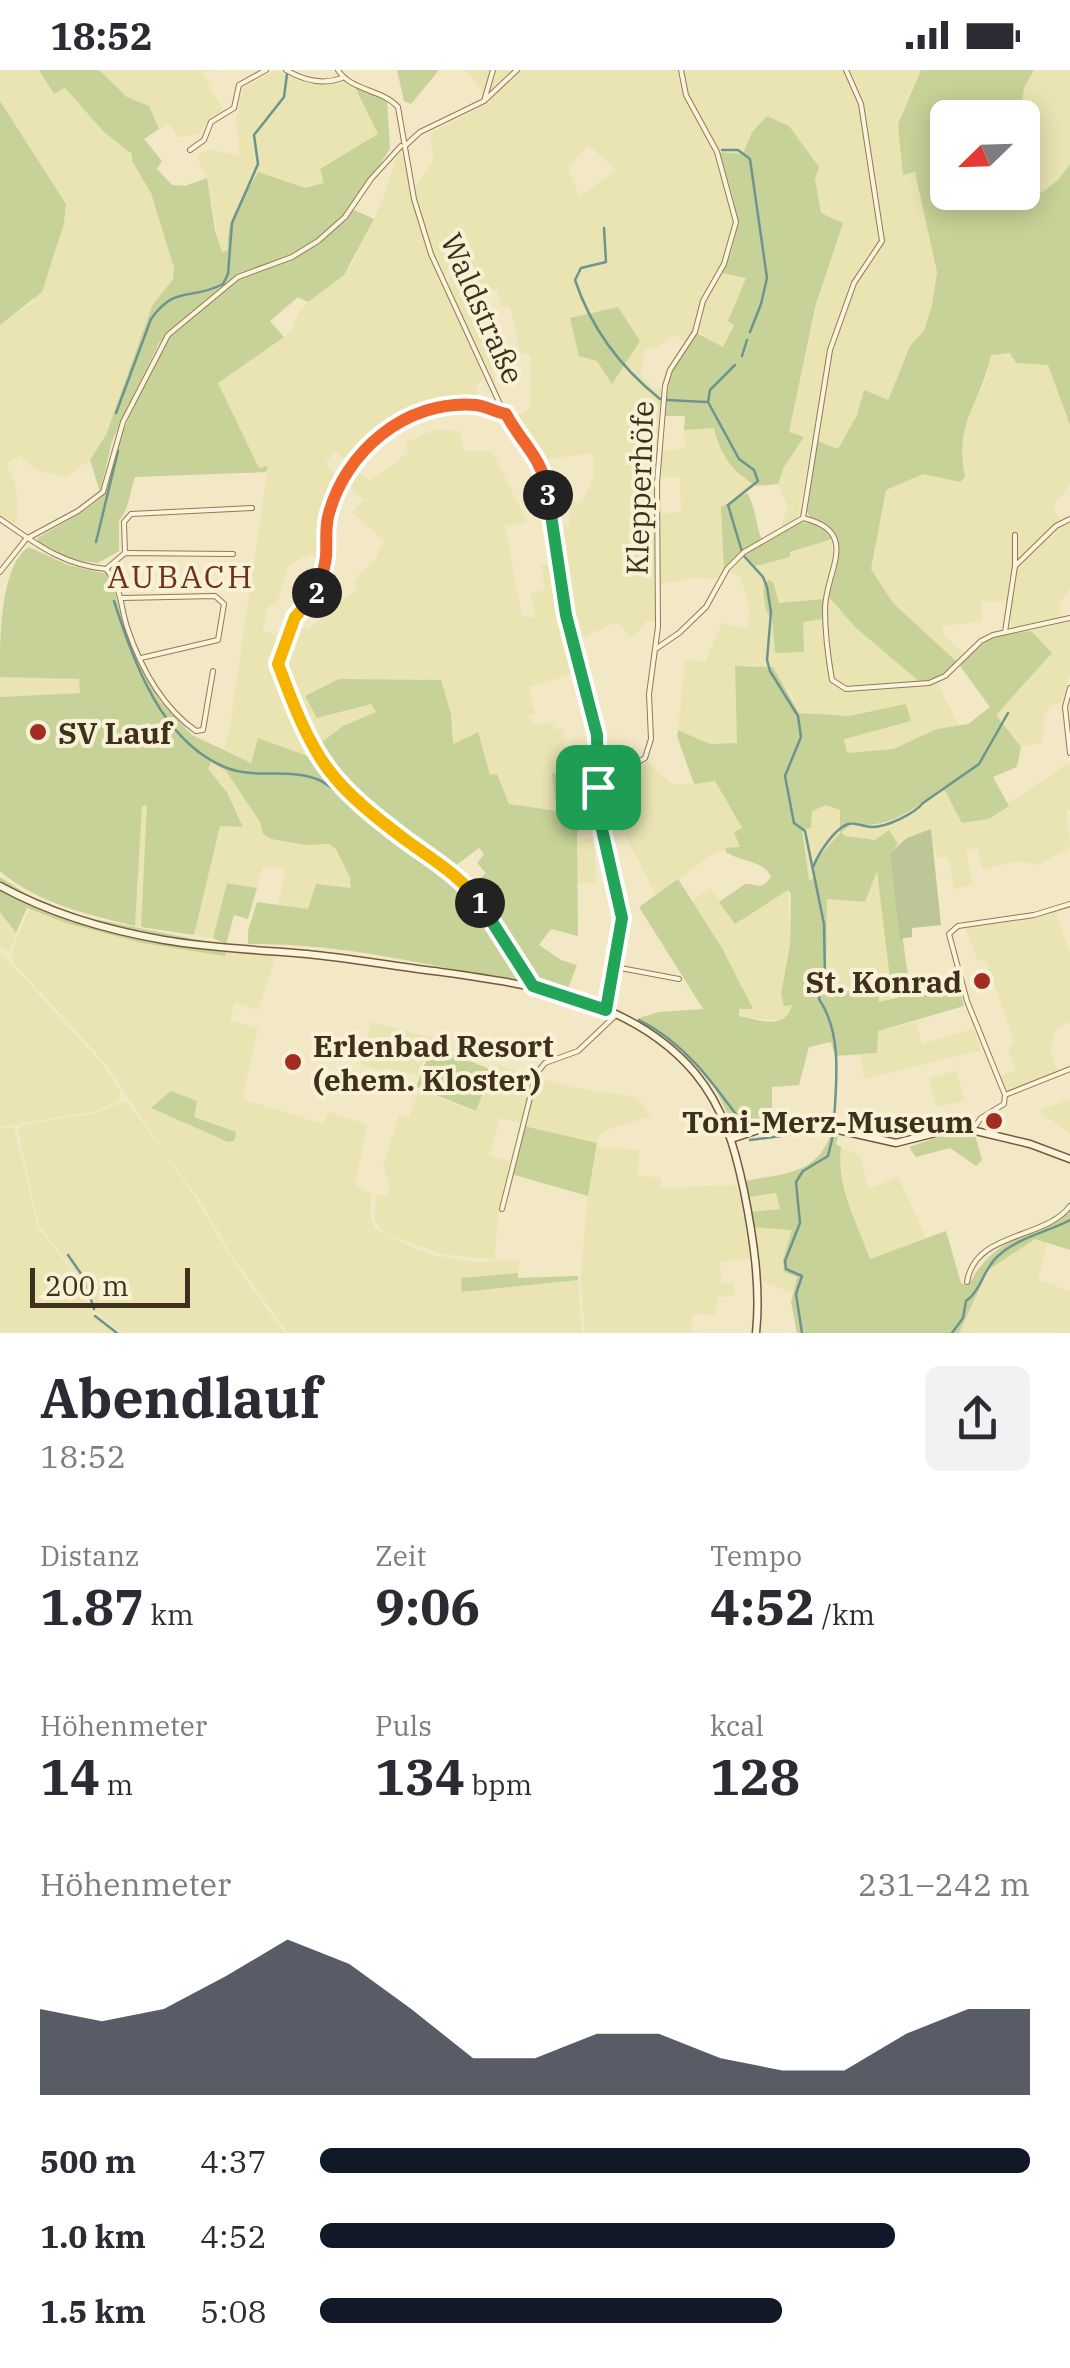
<!DOCTYPE html>
<html lang="de">
<meta charset="utf-8">
<style>
:root{--surface:#fff;--page:#f2f2f3;--text:#2b2b33;--muted:#7c7c81;--accent:#111827}
body{margin:0;font-family:"IBM Plex Serif",serif;background:var(--page);color:var(--text);height:100vh;display:flex;flex-direction:column;font-size:38px;white-space:nowrap}
*{box-sizing:border-box;margin:0}
p{font-size:32px;color:var(--muted)}
.icon{flex:none;width:55px;height:55px;fill:none;stroke:currentColor;stroke-width:2;stroke-linecap:round;stroke-linejoin:round}
.map{position:relative;height:1263px;overflow:hidden}
.details{display:flex;flex-direction:column;background:var(--surface);flex:1}
.details>*{flex:none}
.needle{width:65px;rotate:247deg}
.tools{position:absolute;left:930px;top:30px;display:grid;gap:20px}
.tools a{display:grid;place-items:center;width:110px;height:110px;border-radius:15px;background:var(--surface);box-shadow:0 5px 25px #0003;font-size:50px}
.scale{position:absolute;left:30px;bottom:25px;width:160px;box-sizing:border-box;padding-left:10px;border:5px solid #3f301e;border-top:0;font-size:28px;line-height:35px;white-space:nowrap;color:#3f301e;-webkit-text-stroke:8px #f9f1d6;paint-order:stroke}
.pin{position:absolute;display:grid;place-items:center;width:85px;height:85px;color:#fff;margin:-42px;border-radius:20px;box-shadow:0 5px 15px #0006}
.km{position:absolute;width:50px;height:50px;margin:-25px;border-radius:50%;background:#222;color:#fff;font-size:28px;line-height:50px;text-align:center}
.round{display:grid;place-items:center;flex:none;width:105px;height:105px;border-radius:15px;background:var(--page)}
.headline{display:flex;align-items:center;justify-content:space-between;height:170px;padding:0 40px}
h1{font-size:55px;font-weight:700;line-height:75px}
.metrics{display:grid;grid-template-columns:repeat(3,1fr);gap:15px;height:170px;padding:10px 40px}
.metrics div{display:grid;align-content:center}
.metrics b{font-size:50px;font-weight:700}
.metrics small{font-size:28px;font-weight:400}
.metrics p{font-size:28px}
.chart{height:280px;padding:20px 40px}
.chart p{display:flex;justify-content:space-between}
.chart svg{width:100%;height:180px;margin-top:10px;fill:var(--accent);opacity:.7}
ul{padding:0 40px;list-style:none;font-size:32px}
li{display:grid;grid-template-columns:160px 120px 1fr;align-items:center;height:75px}
li i{height:25px;border-radius:12px;background:var(--accent)}
.status{display:flex;justify-content:space-between;align-items:center;height:70px;padding:0 50px;background:var(--surface);direction:ltr}
.status svg{height:28px;fill:currentColor}
.map>svg:first-child{display:block}
.farmland{fill:#e9e4b2;fill-rule:evenodd}
.green{fill:#c7d298;fill-rule:evenodd}
.cemetery{fill:#bdc697}
.lines{fill:none;stroke-linecap:round;stroke-linejoin:round}
.stream{stroke:#6d958e;stroke-width:2.5}
.street-casing{stroke:#907a59;stroke-width:6}
.secondary-casing{stroke:#725b3c;stroke-width:9}
.street{stroke:#fcf4da;stroke-width:4}
.secondary{stroke:#fcf4da;stroke-width:6}
.split-1-casing{stroke:#fff;stroke-width:20}
.split-2-casing{stroke:#fff;stroke-width:20}
.split-3-casing{stroke:#fff;stroke-width:20}
.split-4-casing{stroke:#fff;stroke-width:20}
.split-1{stroke:#22a559;stroke-width:12}
.split-2{stroke:#f5b400;stroke-width:12}
.split-3{stroke:#f0652b;stroke-width:12}
.split-4{stroke:#22a559;stroke-width:12}
.poi-dot{fill:#a52c23;stroke:#f9f1d6;stroke-width:4}
.labels{text-anchor:middle;dominant-baseline:central;stroke-width:8;stroke-linejoin:round;paint-order:stroke}
.street-label{font-size:30px;fill:#3f301e;stroke:#f9f1d6}
.poi-label{font-size:30px;font-weight:bold;fill:#3f301e;stroke:#f9f1d6;text-anchor:start}
.neighbourhood-label{font-size:32px;letter-spacing:2.5px;fill:#6f3219;stroke:#f9f1d6}
</style>
<div class="status"><b>18:52</b><svg viewBox="0 0 49 12"><path d="M0 12V9h3v3zM5 12V6h3v6zM10 12V3h3v9zM15 12V0h3v12zM26 1h20v11H26zM47 4h2v5h-2z"/></svg></div>
<div class="map">
<svg width="1070" height="1263" viewBox="0 0 1070 1263">
<rect width="100%" height="100%" fill="#f2e8c5"/>
<!-- farmland -->
<g class="farmland">
<path d="M0 0H39L54 24 65 18 104 62 132 84V92L151 123 174 198 169 218 152 236 106 365 90 390 65 407 36 400 20 386 6 394 16 416 18 443 15 454 0 445V255L33 232 64 153 66 133 0 31Z"/>
<path d="M99 0H218L201 2 226 44 208 52 198 64 177 67 169 54 159 59 149 36 127 27Z"/>
<path d="M274 0 306 11H343L354 15 379 64 321 99 325 113 306 118 281 112 228 181 221 182 207 108 196 86 210 79 240 86 236 48 243 19Z"/>
<path d="M466 0H921L901 44 904 105 915 102 933 172 937 202 932 235 924 261 904 289 887 331 864 320 857 345 838 379 812 370 799 443 795 450 781 456 788 437 778 414 784 397 804 368 789 362 821 216V143L815 109 752 62 743 84 719 82 710 62 707 63 734 149V161L724 191 700 230 698 250 686 273 674 264 656 279 646 278 640 305 653 317 663 320 655 444 657 551 645 552 642 559 629 567 618 552 575 570 559 494 554 456 570 455 569 434 582 432 594 406 593 383 541 390 512 348 530 338 531 285 520 283 510 236 501 237 497 219 471 228 457 189 441 210 484 309 476 316 479 332 421 340 370 367 350 391 334 382 325 394 341 409 327 443 322 489 317 491 312 483 293 492 288 497 277 534 267 537 263 561 288 569 295 550 307 561 358 518 353 511 375 490 384 471 352 442 363 431 346 411 353 397 370 411 408 383 406 372 437 359 460 361 463 381H492L527 452 505 456 522 547H536L530 523 545 520 541 495H554L578 602 529 617 535 643 528 645 533 656 552 653 555 660 563 659 568 701 552 705 557 742 509 734 497 704 491 706 464 671 453 675 451 644 440 610 339 609 317 648 371 633 377 641 317 676 318 686 314 688 258 669 251 693 223 680 229 663 268 397 259 398 218 313 290 262 301 238 351 196 381 134 398 84H403L411 123 434 90 429 64 491 32ZM588 75 617 100 579 126 568 98ZM618 237 627 255 613 313 597 291Z"/>
<path d="M1034 0H1070V94L1059 109 1043 122 1034 124 1027 116 1023 97 1022 48H1020L1024 18Z"/>
<path d="M454 196 487 269 498 326 447 215Z"/>
<path d="M722 203 746 207 728 250 734 254 723 278 696 263 710 219Z"/>
<path d="M1010 283 1016 293 1048 295 1070 355V414L1053 437 1063 455 1070 452V519L1059 533 1061 548 1011 560 1009 531H981L982 551 943 556V565L966 584 958 593 893 533 871 499 886 420 923 404 959 412 960 380 966 347 985 313 991 285Z"/>
<path d="M714 358 717 374 743 408 756 416 721 437 724 502 716 509 692 508 661 514 658 444 681 442 680 407H659L662 381 685 379 684 360Z"/>
<path d="M832 469 833 501 824 529 778 533 768 545 803 551 827 549 828 526 855 557 921 613 849 617V621L928 616 937 613 959 655 937 659 893 679 846 683 844 668 910 651 906 635 849 646 799 643 790 622 755 594 735 597 737 673 710 674 678 660 685 590 705 592 722 553 747 559 750 538 740 506 727 502 733 494 744 484 789 483Z"/>
<path d="M1070 551V604L1063 631 1050 637 1044 646 1043 672 1021 677 995 645 1051 583 1031 561Z"/>
<path d="M0 607 79 609 80 623 0 627Z"/>
<path d="M210 692 226 701 260 752 263 764 270 769 306 775 329 774 336 779 350 808 352 818 309 839 278 835 286 799 263 797 257 818 227 813 213 868 194 865 220 756H243L228 722 208 699Z"/>
<path d="M647 692 673 715 715 711 742 759 740 777 716 782 656 825 625 764 630 760 620 731 639 719 628 704Z"/>
<path d="M1067 694H1070V740H1066L1070 778 1043 791 1041 795 1018 791 982 800 977 778 966 780 972 815 954 819 948 787 936 788 931 759 898 774 889 761 875 770 844 766 816 790 813 810H809L802 759 812 741 826 734 840 740 842 761 852 754 871 757 913 740 944 717 982 751Z"/>
<path d="M142 735H148L141 857 135 856Z"/>
<path d="M577 769H593L597 813H576Z"/>
<path d="M877 799 890 909 827 922V829L865 832Z"/>
<path d="M710 818 735 853 788 819 790 875 781 924 792 934 790 944 781 951 739 946V939H752L692 830Z"/>
<path d="M29 839 66 853 142 873 224 885 226 882 277 884 258 940 235 932 230 950 258 959 242 1029 323 1054 329 1042 367 1055 355 1114 371 1124 370 1146 375 1159 405 1175 437 1186 477 1192 519 1190 518 1203 461 1208 463 1222 578 1210 582 1263H288L231 1184 201 1131 164 1082 107 995 14 893 11 885 14 876ZM197 1031 193 1047 234 1070 228 1071 152 1039Z"/>
<path d="M1056 840 1070 886V952L1055 959 1050 982 1058 1002 1006 1021 1000 1007 1016 999 1008 980 1015 973 986 891 978 890 965 857Z"/>
<path d="M0 842 16 863 9 882 0 878Z"/>
<path d="M0 882 104 996 119 1019 121 1030 96 1041 0 1057Z"/>
<path d="M904 908 907 924 878 932 877 915Z"/>
<path d="M371 952 434 968 417 1005 385 997 382 1001 360 993Z"/>
<path d="M915 952 922 974 973 959 981 980 864 1009 860 985 876 983 878 961Z"/>
<path d="M495 994 533 1007 522 1053 500 1048 489 1086 510 1091 499 1142 494 1189 445 1185 384 1163 375 1151 376 1125H387L390 1115 383 1097 399 1045 409 1048 419 1020 476 1042Z"/>
<path d="M956 1001 965 1031 936 1037 929 1008Z"/>
<path d="M536 1008 576 1018 636 1027 651 1046 607 1060 600 1064 597 1073 524 1056Z"/>
<path d="M1070 1029V1063L1039 1041Z"/>
<path d="M123 1032 129 1034 194 1126 232 1190 284 1263H121L93 1240 84 1213 39 1155 18 1060 23 1055 96 1043Z"/>
<path d="M14 1057 38 1158 82 1213 91 1242 117 1263H0V1059Z"/>
<path d="M597 1077 640 1080 637 1105 661 1108V1118L738 1115 750 1189 720 1192 721 1214 733 1213 735 1226 717 1227 716 1245 692 1244 691 1263H585L581 1206 588 1126Z"/>
<path d="M841 1077 861 1087 868 1119 898 1107 927 1169 869 1189 850 1143 840 1103Z"/>
<path d="M776 1123 780 1139 751 1142 748 1127Z"/>
<path d="M753 1157 792 1159 797 1207 792 1222 760 1211Z"/>
<path d="M1035 1168 1047 1173 1038 1210 1070 1221V1263H959L988 1200Z"/>
</g>
<!-- green -->
<g class="green">
<path d="M39 0H99L127 27 149 36 159 59 144 69 162 91 157 99 172 115 185 116 207 108 215 160 222 182 228 180C225 150 243 128 258 102L305 118 324 113 320 99 378 64 354 15 387 29 390 79 350 138 374 149 344 205 308 232 298 227 270 251 284 267 218 313 259 398 268 396 266 402 135 407C129 424 130 437 119 451V481L98 493 73 490 39 474 37 468 81 443 102 427 108 416 116 376 160 281 168 267 214 227 172 259 159 273 112 371 100 422 90 390 106 365 152 236 173 209 174 198 151 123 132 91V84L104 62 65 18 54 24Z"/>
<path d="M397 0H439L411 34 404 31Z"/>
<path d="M921 0H1034L1024 18 1020 47 948 48V122H1022L1023 97 1027 116 1034 124 1043 122 1059 109 1070 94V355L1048 295 1016 293 1010 283 991 285C980 336 954 350 965 407L960 412 923 404 886 420 871 499 893 533 958 593 936 608 921 613 855 557 828 526C837 501 844 481 829 457L810 447 807 441 817 371 838 379 857 345 864 320 888 330 910 276 924 261 932 235 937 202 915 102 903 105 898 54Z"/>
<path d="M0 31 66 134 64 153 42 222 0 255Z"/>
<path d="M767 46 789 56 819 97 815 109 821 143 843 153 816 234 789 362 804 367 784 397 778 414 756 416C734 403 719 384 714 358L684 360 685 346H664L671 299 696 263 723 277 734 255 728 251 746 208 722 203C747 153 734 132 719 82L743 84 752 62Z"/>
<path d="M618 237 640 271 612 314 597 291 579 286 570 248Z"/>
<path d="M747 423C756 437 755 452 761 468L739 483 724 502 721 437Z"/>
<path d="M800 452 818 454 832 469 790 482V487L755 496 744 484Z"/>
<path d="M29 477 68 495 107 504 115 522 124 557 160 631 192 665 251 693 258 668 313 688 318 686C359 749 433 784 485 837L469 817 486 803 477 793 484 784 479 778 451 799C407 766 342 726 317 676L343 656 376 642 371 634 317 648 305 626 339 609 441 610 451 644 453 674 478 662 490 705 497 704 509 734 557 741 552 704 582 701 577 769 578 866 551 859 539 875 561 890 577 895 567 921 537 911 513 881 533 913 532 917C438 896 344 873 248 874V861L257 832 308 839 316 814 351 818 350 808 336 779 329 774 306 775 271 769 263 764 260 752 226 701 211 692 208 699 227 722 243 757 220 756 194 865 141 857 147 735 142 736 135 856C90 845 36 833 0 801V627L80 623 79 609 0 607C0 569 0 495 29 477Z"/>
<path d="M769 510 773 512 779 533 824 529 823 549 803 552 804 582 775 583 772 549C764 542 763 523 764 513Z"/>
<path d="M1031 561 1052 583 996 645 1021 677 1017 697 993 707 1009 736 989 749 962 753 943 717C916 738 888 760 852 754L841 762 845 766 875 770 889 760 898 774 890 783 908 905 890 909 877 801 865 832 827 829 826 925 877 915 879 932 957 913 964 936 878 961 877 983 835 986 831 972 809 977 799 1015 772 1017V1048C762 1050 742 1058 734 1051 725 1044 721 1027 714 1017 695 991 667 965 637 951L639 948 659 942 703 939 639 837 678 809 722 878 753 939H739V946C759 950 785 961 792 935L784 936 781 924 790 875 791 824 788 820 735 854 719 832 745 814C759 814 760 821 771 807 765 791 741 792 726 782V778L740 777 734 762 742 758 715 711 694 714 677 666 678 660 710 674 737 673 735 596 773 597 799 643 849 646 906 634 911 651 844 669 847 683 893 679 937 659 968 654 990 637 960 596C984 568 995 565 1031 561ZM826 735 840 740V763L816 790 813 809 809 810 802 760 811 758 812 741Z"/>
<path d="M0 807 30 826 84 847 219 874 116 858 51 838 0 813Z"/>
<path d="M227 813 257 818 248 849 234 845 226 874 213 868Z"/>
<path d="M0 819C70 858 147 871 226 882L225 886 142 873 66 853 27 838 16 863 0 842Z"/>
<path d="M432 976 492 1000 476 1041 416 1017Z"/>
<path d="M171 1021 197 1031 194 1047 236 1062 234 1071 228 1072 151 1038Z"/>
<path d="M524 1056 597 1073 588 1126 511 1104Z"/>
<path d="M956 1061 975 1065 982 1090 976 1096 950 1078 916 1087 909 1077Z"/>
<path d="M831 1063 839 1064 836 1074 841 1077C836 1118 857 1152 870 1189L946 1161 961 1213 968 1216C985 1184 1002 1174 1035 1160 1049 1154 1060 1152 1070 1140V1180L1035 1169 988 1200 959 1263H797L791 1232 797 1207 784 1202 783 1190 792 1160 753 1157 751 1142 780 1139 776 1123 748 1127 745 1111C785 1103 817 1105 831 1063Z"/>
<path d="M518 1203V1208L578 1206V1210L462 1222 461 1208Z"/>
</g>
<!-- cemetery -->
<path class="cemetery" d="M931 759 941 855 912 858V867L900 869 890 783 907 768Z"/>
<g class="lines">
<!-- stream -->
<g class="stream">
<path d="M722 80H738L750 89 767 208 761 234 750 262"/>
<path d="M604 158 606 192 581 198 575 210C591 258 620 297 660 329"/>
<path d="M742 286 747 270"/>
<path d="M735 295 710 320 708 332 739 389 754 400 758 411 728 435 743 485 763 507 767 517 771 542 767 590 770 601 798 646 801 667 785 706 794 753 805 761 824 854 825 908 819 929C843 965 836 1011 834 1052"/>
<path d="M667 330 706 332"/>
<path d="M116 343 151 249C176 214 191 231 223 214L228 204 232 153 258 94 254 65 284 27 287 4"/>
<path d="M96 472 118 381"/>
<path d="M114 531C134 592 161 672 227 698 255 709 291 698 319 710 336 718 353 736 368 747 419 786 460 813 498 866"/>
<path d="M813 798C817 785 834 759 848 754 856 752 864 757 872 757 887 757 914 744 923 733L979 694 1008 643"/>
<path d="M639 950C685 973 714 1014 743 1054"/>
<path d="M750 1070 796 1064 833 1065 828 1086 803 1101 796 1112 800 1153 785 1191 786 1199 802 1206 796 1224 802 1263"/>
<path d="M68 1185 84 1208 94 1239"/>
<path d="M95 1246 117 1263"/>
<path d="M952 1263 963 1248 966 1231C981 1221 983 1199 998 1186 1017 1168 1047 1162 1070 1150"/>
</g>
<!-- street casing -->
<g class="street-casing">
<g id="street">
<path d="M286 0C303 10 323 15 342 8"/>
<path d="M338 0C351 21 382 19 398 37L414 129 431 184 505 345C517 365 535 381 544 403L566 545 597 665 599 746 622 848 606 940"/>
<path d="M484 31 493 0"/>
<path d="M406 75 420 62 484 31 517 0"/>
<path d="M190 80 204 70 211 52 234 38 239 15 266 0"/>
<path d="M505 345 476 335 427 341 396 354 371 372 343 408 329 443 326 485 317 523 295 547 278 594 327 699 402 767 456 806 487 843 533 915"/>
<path d="M803 448 830 280 854 213 882 171 861 34 846 0"/>
<path d="M0 449C35 473 62 495 106 499 122 517 120 535 127 557 140 596 162 637 196 661L203 660 213 601"/>
<path d="M125 483 124 452 131 444 252 438"/>
<path d="M1015 496 1056 456 1070 449"/>
<path d="M106 499 125 483 233 484"/>
<path d="M0 502 26 469 78 441 103 422 123 352 168 265 238 207 292 187 318 171 345 147 371 109 401 76"/>
<path d="M122 528 215 526 224 534 218 570 141 588"/>
<path d="M1005 562 1015 496V465"/>
<path d="M657 578 679 563 706 537 727 499 744 482 803 448C862 462 825 502 825 539 825 563 828 587 832 610L846 619 929 613 945 606 981 571 993 565 1070 548"/>
<path d="M1070 618 1065 637 1070 683"/>
<path d="M598 717 645 688 651 669 649 624 658 557 657 413 665 316 670 300 695 262 703 231 724 194 736 152 717 82 686 25 681 0"/>
<path d="M615 897 679 909"/>
<path d="M1005 1025 967 931 949 864 958 856 1034 845 1070 834"/>
<path d="M973 1059 981 1048 1004 1034 1005 1025 1070 999"/>
<path d="M502 1139 536 1004 545 993 578 981 616 945"/>
<path d="M967 1212C975 1161 1045 1170 1070 1136"/>
</g>
</g>
<!-- secondary casing -->
<g class="secondary-casing">
<g id="secondary">
<path d="M0 816C51 844 106 860 164 870 211 878 259 880 307 884 349 888 392 896 434 901 527 914 631 927 695 1003 724 1038 735 1078 744 1121 753 1166 761 1217 756 1263"/>
<path d="M728 1061 803 1052 896 1073 959 1057 1030 1074 1070 1089"/>
<path d="M731 1069 764 1058"/>
</g>
</g>
<!-- street -->
<use href="#street" class="street"/>
<!-- secondary -->
<use href="#secondary" class="secondary"/>
</g>
<g class="lines">
<!-- split-1 casing -->
<g class="split-1-casing">
<path id="split-1" d="M480 833 533 916 606 940 622 848 599 746 598 717"/>
</g>
<!-- split-2 casing -->
<g class="split-2-casing">
<path id="split-2" d="M317 523 295 547 278 594C291 628 306 670 328 699 347 725 378 749 403 768 431 789 459 804 480 833"/>
</g>
<!-- split-3 casing -->
<g class="split-3-casing">
<path id="split-3" d="M317 523C320 511 325 499 326 486 327 473 325 460 328 447 344 382 406 329 476 335 485 336 496 342 506 344 524 377 542 386 548 425"/>
</g>
<!-- split-4 casing -->
<g class="split-4-casing">
<path id="split-4" d="M548 425 566 545 597 665 598 717"/>
</g>
<!-- split-1 -->
<use href="#split-1" class="split-1"/>
<!-- split-2 -->
<use href="#split-2" class="split-2"/>
<!-- split-3 -->
<use href="#split-3" class="split-3"/>
<!-- split-4 -->
<use href="#split-4" class="split-4"/>
</g>
<!-- markers -->
<g class="poi-dot">
<circle cx="38" cy="662" r="10"/>
<circle cx="982" cy="911" r="10"/>
<circle cx="293" cy="992" r="10"/>
<circle cx="994" cy="1051" r="10"/>
</g>
<g class="labels">
<!-- street labels -->
<g class="street-label">
<text transform="translate(483 238) rotate(66)">Waldstraße</text>
<text transform="translate(639 418) rotate(-88)">Klepperhöfe</text>
</g>
<!-- poi labels -->
<g class="poi-label">
<text x="58" y="662">SV Lauf</text>
<text x="962" y="911" text-anchor="end">St. Konrad</text>
<text x="313" y="975">Erlenbad Resort<tspan x="313" dy="34">(ehem. Kloster)</tspan></text>
<text x="974" y="1051" text-anchor="end">Toni-Merz-Museum</text>
</g>
<!-- neighbourhood labels -->
<g class="neighbourhood-label">
<text x="181" y="506">AUBACH</text>
</g>
</g>
</svg>
<div class="tools">
<a><svg class="needle" viewBox="-14 -14 28 28"><path d="M0-13l5 13h-10z" fill="#e53935"/><path d="M0 13l5-13h-10z" fill="#7c7c81"/></svg></a>
</div>
<div class="scale">200 m</div>
<div class="pin" style="left:598px;top:717px;background:#1e9e55"><svg class="icon" aria-label="arrive" viewBox="0 0 24 24"><path d="M6 21V4h12l-3 4 3 4H6"/></svg></div>
<b class="km" style="left:480px;top:833px">1</b>
<b class="km" style="left:317px;top:523px">2</b>
<b class="km" style="left:548px;top:425px">3</b>
</div>
<section class="details">
<div class="headline"><div><h1>Abendlauf</h1><p>18:52</p></div><a class="round"><svg class="icon" aria-label="share" viewBox="0 0 24 24"><path d="M12 15V3M7 8l5-5 5 5M5 13v7h14v-7"/></svg></a></div>
<div class="metrics">
<div><p>Distanz</p><b>1.87<small> km</small></b></div>
<div><p>Zeit</p><b>9:06</b></div>
<div><p>Tempo</p><b>4:52<small> /km</small></b></div>
</div>
<div class="metrics">
<div><p>Höhenmeter</p><b>14<small> m</small></b></div>
<div><p>Puls</p><b>134<small> bpm</small></b></div>
<div><p>kcal</p><b>128</b></div>
</div>
<div class="chart"><p><span>Höhenmeter</span>231–242 m</p>
<svg viewBox="0 0 160 44" preserveAspectRatio="none"><path d="M0 44V23L10 26L20 23L30 15L40 6L50 12L60 23L70 35L80 35L90 29L100 29L110 35L120 38L130 38L140 29L150 23L160 23V44z"/></svg>
</div>
<ul>
<li><b>500 m</b>4:37<i style="width:100%"></i></li>
<li><b>1.0 km</b>4:52<i style="width:81%"></i></li>
<li><b>1.5 km</b>5:08<i style="width:65%"></i></li>
</ul>
</section>
